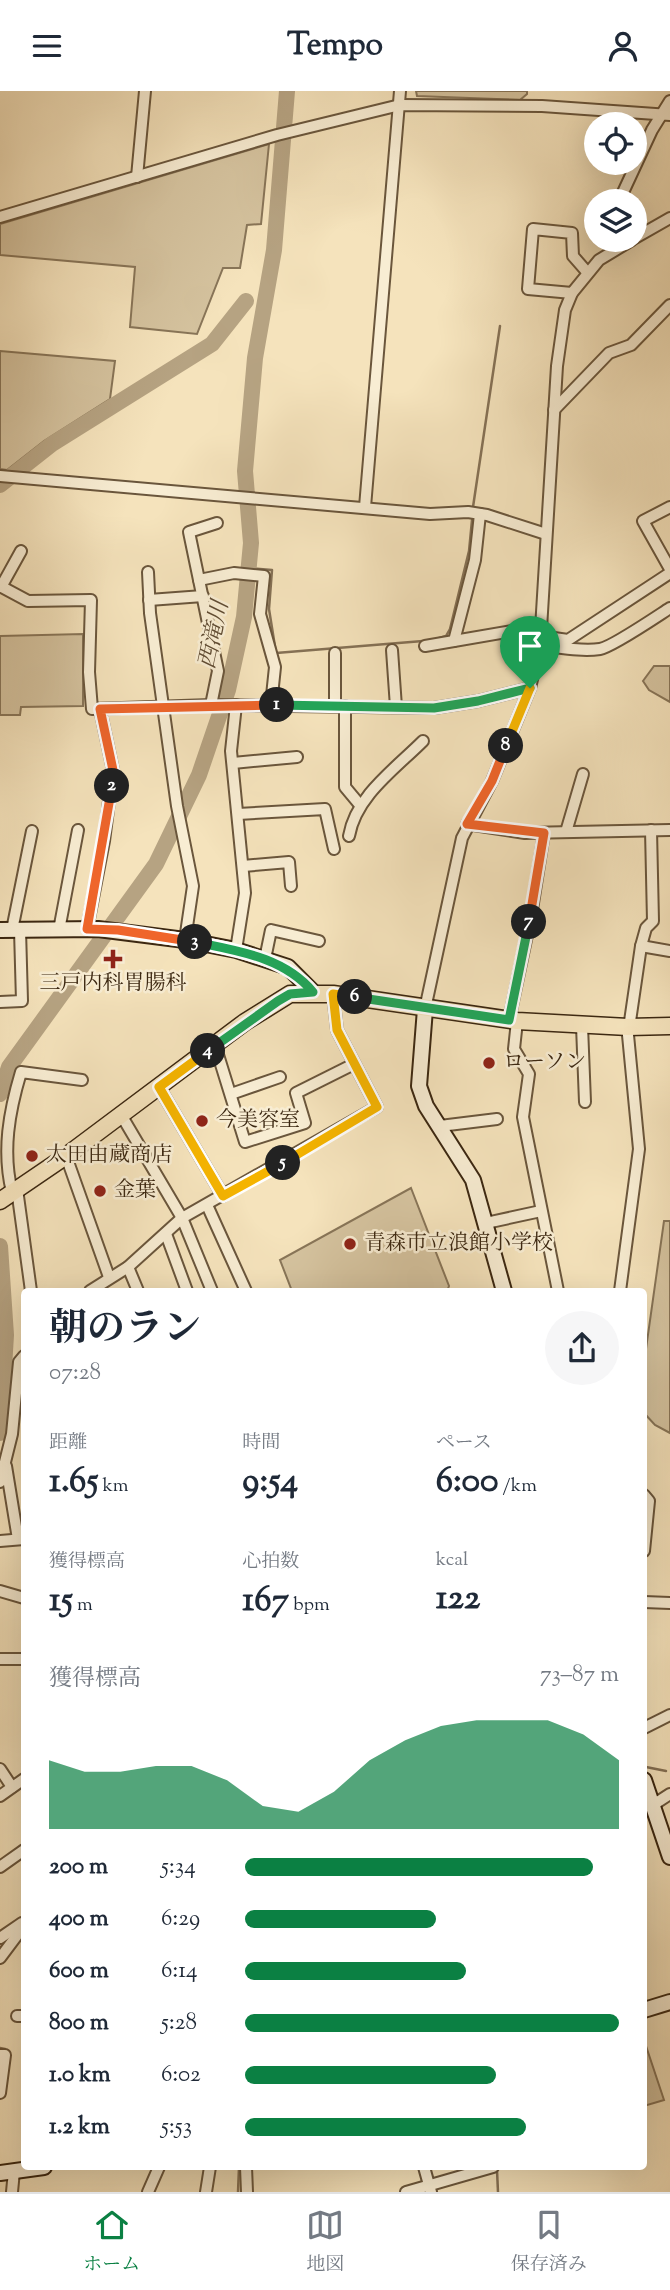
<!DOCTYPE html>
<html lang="ja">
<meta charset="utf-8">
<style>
:root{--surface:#fff;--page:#f6f6f7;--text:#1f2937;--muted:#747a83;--line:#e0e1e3;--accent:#0b8043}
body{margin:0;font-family:"Sorts Mill Goudy","Noto Serif JP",serif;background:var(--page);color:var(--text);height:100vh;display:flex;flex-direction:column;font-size:26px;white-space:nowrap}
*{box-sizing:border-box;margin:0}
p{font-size:23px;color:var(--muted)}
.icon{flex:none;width:38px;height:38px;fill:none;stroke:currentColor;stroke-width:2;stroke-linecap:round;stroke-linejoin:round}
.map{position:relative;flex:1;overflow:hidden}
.panel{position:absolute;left:21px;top:1197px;width:626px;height:882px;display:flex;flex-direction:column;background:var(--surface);border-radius:7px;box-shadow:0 7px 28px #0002}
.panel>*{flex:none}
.tools{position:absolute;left:584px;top:21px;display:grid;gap:14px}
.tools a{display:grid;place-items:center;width:63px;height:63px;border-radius:50%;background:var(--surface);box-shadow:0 7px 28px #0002;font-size:35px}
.pin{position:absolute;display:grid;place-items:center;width:60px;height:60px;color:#fff;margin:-72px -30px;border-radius:50% 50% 50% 0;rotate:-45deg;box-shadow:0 0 7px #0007}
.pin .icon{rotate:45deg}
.km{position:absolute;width:35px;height:35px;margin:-18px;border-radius:50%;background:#222;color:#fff;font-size:19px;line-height:35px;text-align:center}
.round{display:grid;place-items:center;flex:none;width:74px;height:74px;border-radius:37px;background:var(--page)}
.overview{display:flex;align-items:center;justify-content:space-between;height:119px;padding:0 28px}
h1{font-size:38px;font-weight:700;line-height:52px}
.figures{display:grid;grid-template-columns:repeat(3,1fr);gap:10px;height:119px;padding:7px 28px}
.figures div{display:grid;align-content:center}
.figures b{font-size:35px;font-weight:700}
.figures small{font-size:19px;font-weight:400}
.figures p{font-size:19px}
.chart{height:196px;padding:14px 28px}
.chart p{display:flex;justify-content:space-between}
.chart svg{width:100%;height:126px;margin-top:7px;fill:var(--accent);opacity:.7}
ul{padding:0 28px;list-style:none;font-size:23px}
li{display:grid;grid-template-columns:112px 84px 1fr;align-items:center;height:52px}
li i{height:18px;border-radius:9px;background:var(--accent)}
header{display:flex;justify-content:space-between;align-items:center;height:91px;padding:0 28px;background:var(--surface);font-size:32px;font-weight:700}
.menu{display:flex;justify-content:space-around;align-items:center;height:98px;border-top:2px solid var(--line);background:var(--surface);font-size:19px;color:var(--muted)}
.menu a{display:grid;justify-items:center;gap:4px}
.menu .on{color:var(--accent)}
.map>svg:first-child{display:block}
.green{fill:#d5c39f;stroke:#887558;stroke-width:2}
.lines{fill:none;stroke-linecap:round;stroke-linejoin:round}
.stream{stroke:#857155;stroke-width:2.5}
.river{stroke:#b6a382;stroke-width:16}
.street-casing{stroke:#6a563c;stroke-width:14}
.secondary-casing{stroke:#3b2711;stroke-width:18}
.primary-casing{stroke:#3b2711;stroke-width:19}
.street{stroke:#f8edd3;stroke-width:10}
.secondary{stroke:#f8edd3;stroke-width:14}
.primary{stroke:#f5e3bc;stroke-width:16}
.split-1-casing{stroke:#fff;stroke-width:14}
.split-2-casing{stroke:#fff;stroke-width:14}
.split-3-casing{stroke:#fff;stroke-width:14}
.split-4-casing{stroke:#fff;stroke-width:14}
.split-5-casing{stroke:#fff;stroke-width:14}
.split-6-casing{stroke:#fff;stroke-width:14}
.split-7-casing{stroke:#fff;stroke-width:14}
.split-8-casing{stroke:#fff;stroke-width:14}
.split-9-casing{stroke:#fff;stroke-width:14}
.split-1{stroke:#22a559;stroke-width:9}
.split-2{stroke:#f0652b;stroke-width:9}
.split-3{stroke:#f0652b;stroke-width:9}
.split-4{stroke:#22a559;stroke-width:9}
.split-5{stroke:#f5b400;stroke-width:9}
.split-6{stroke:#f5b400;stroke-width:9}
.split-7{stroke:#22a559;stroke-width:9}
.split-8{stroke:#f0652b;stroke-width:9}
.split-9{stroke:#f5b400;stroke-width:9}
.poi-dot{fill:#8f2418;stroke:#f8edd3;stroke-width:2.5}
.labels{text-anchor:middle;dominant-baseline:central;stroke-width:5;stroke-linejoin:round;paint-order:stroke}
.poi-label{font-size:21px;fill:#3b2711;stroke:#f8edd3;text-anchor:start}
.water-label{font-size:23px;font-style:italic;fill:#604c33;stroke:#f8edd3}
</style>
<header><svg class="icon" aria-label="menu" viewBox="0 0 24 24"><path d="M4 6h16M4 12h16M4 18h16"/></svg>Tempo<svg class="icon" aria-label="person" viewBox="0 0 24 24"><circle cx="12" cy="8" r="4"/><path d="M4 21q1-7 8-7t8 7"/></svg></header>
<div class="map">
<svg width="670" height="2101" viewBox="0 0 670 2101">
<rect width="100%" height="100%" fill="#f5e3bc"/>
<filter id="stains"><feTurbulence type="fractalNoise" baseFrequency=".00286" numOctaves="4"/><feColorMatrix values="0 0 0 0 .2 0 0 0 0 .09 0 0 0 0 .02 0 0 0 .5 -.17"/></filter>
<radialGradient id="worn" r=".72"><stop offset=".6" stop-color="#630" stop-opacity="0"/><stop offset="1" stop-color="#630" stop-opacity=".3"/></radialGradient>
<!-- green -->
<g class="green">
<path d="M416 0H527V3L520 9 417 5Z"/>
<path d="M269 53 261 133 247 134 240 177H223L197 243 130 236 135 176 0 164V133Z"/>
<path d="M0 260 115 270 110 308 44 350 7 379 0 378Z"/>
<path d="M83 543V615L21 616 20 624H0V545Z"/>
<path d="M654 575H670V611L649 599 643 590Z"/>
<path d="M411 1097 449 1195 447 1200H292L280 1169Z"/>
<path d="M664 1130H670V1342L655 1334 644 1322V1272Z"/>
<path d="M644 1949 664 2009 644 2015Z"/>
</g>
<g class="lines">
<!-- stream -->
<g class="stream">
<path d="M473 416 500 235"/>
<path d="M249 477 272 479 269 518 276 562 423 550"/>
<path d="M436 548 446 545 450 538 469 460 472 429"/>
<path d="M646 1676 666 1680"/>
<path d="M0 1957 5 1958"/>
<path d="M497 2079 498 2101"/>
<path d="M238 2101 239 2076"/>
</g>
<!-- river -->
<g class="river">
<path d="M0 394 52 353 212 253 246 210"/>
<path d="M0 1003 9 976 156 773 199 684 228 599 244 526 251 452 245 380 255 267 274 159 287 0"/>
<path d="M0 1155 6 1244 0 1342"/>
</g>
<!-- street casing -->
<g class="street-casing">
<g id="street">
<path d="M137 86 145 0"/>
<path d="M619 110 652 39 670 10"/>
<path d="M0 126 277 44 400 14 542 15 670 24"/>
<path d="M635 147 670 127"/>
<path d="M572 202 528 198 533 138 572 142 573 165 587 181"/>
<path d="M554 319 609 262 631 254 670 214"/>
<path d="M0 385 430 423 468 421 487 424 546 443"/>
<path d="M365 416 400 0"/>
<path d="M670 416 643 430 670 478"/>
<path d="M148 481 150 522 177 715 193 795 185 849"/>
<path d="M199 489 234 482 264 485 260 523 275 576 271 614"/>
<path d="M0 495 28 510 91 509 89 581 92 618 211 614 434 617 478 610 530 597"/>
<path d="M1 496 21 460"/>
<path d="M149 509 203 505"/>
<path d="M540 545 568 549 670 482"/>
<path d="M454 550 475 469 480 423"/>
<path d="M540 554C559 556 580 561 600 558 612 556 656 526 670 517"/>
<path d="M425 555 541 535"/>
<path d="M392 559 396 616"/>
<path d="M335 562V614"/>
<path d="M211 614 218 580 189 441 217 432"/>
<path d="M236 614 231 660 245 802 236 859"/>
<path d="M345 615V696L360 714"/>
<path d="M233 672 297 666"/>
<path d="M238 723 325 718 334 758"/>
<path d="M467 733 525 742 670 739"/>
<path d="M566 741 583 683"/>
<path d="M349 745C356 705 395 678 423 650"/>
<path d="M243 775 289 771 291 795"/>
<path d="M87 838 104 750 113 679 100 618"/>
<path d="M12 839 32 740"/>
<path d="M59 839 78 739"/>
<path d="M641 855 670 860"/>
<path d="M265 868 271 839 319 850"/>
<path d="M0 911 22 910 20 839"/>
<path d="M425 918 462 747 492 690 530 597 540 554 557 275 565 219 572 202 599 169 632 149"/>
<path d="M509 929 531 825 544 742"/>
<path d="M517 930 514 958 529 983 523 1026 558 1200"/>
<path d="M582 935 585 1011"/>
<path d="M215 954 245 1051 305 1032 296 1002 354 973"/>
<path d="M159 996 223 1105"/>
<path d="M231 1003 280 986"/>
<path d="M120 1022 182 1127 212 1200"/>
<path d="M440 1035 497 1028"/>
<path d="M66 1065 109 1186"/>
<path d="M17 1098 31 1200"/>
<path d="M12 1101C2 1060 9 1021 21 981L82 989"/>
<path d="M207 1114 246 1200"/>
<path d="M486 1132 541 1120"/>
<path d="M166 1143 187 1200"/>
<path d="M128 1176 138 1200"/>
<path d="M90 1200 128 1176 182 1127 377 1016 337 939 333 903"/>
<path d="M620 1200 639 1058 628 944 641 855 646 837 653 830 651 739"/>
<path d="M6 1375 18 1448"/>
<path d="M0 1391 12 1343 19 1271 24 1265"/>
<path d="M644 1404 649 1410 644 1460"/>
<path d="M0 1450 24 1448"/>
<path d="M0 1500 24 1507"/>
<path d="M644 1511 670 1512"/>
<path d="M0 1568H24"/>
<path d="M644 1637 670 1624"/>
<path d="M0 1678 12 1696"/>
<path d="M0 1705 24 1688"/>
<path d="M653 1714 670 1703"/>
<path d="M0 1776 24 1759"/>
<path d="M0 1847 22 1832"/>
<path d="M0 1867 24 1835"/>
<path d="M17 1925H24"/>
<path d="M0 1964H5L0 2002"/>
<path d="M246 2076 247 2101"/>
<path d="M424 2076 431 2101"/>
<path d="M12 2101 14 2080"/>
<path d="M148 2101 159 2076"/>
<path d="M206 2101 210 2076"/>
<path d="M406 2101 493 2076"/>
</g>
</g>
<!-- secondary casing -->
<g class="secondary-casing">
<g id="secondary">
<path d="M0 839 98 838 185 849 236 859 288 876 313 901"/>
<path d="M425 918 419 995 426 1015 473 1089 504 1200"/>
<path d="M644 1689 670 1766"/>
<path d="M644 1919 670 1911"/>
<path d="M0 2082 44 2076"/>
</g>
</g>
<!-- primary casing -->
<g class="primary-casing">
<path id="primary" d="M0 1110 66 1065 245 931 290 903H333L517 930 628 936 670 935"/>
</g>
<!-- street -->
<use href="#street" class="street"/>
<!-- secondary -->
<use href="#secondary" class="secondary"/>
<!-- primary -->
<use href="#primary" class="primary"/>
</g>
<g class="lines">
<!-- split-1 casing -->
<g class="split-1-casing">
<path id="split-1" d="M277 614 434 617 478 610 530 597"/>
</g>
<!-- split-2 casing -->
<g class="split-2-casing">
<path id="split-2" d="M112 695 113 679 100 618 277 614"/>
</g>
<!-- split-3 casing -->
<g class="split-3-casing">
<path id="split-3" d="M112 695 87 838 118 839 195 851"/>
</g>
<!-- split-4 casing -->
<g class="split-4-casing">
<path id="split-4" d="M195 851C238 860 284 866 313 901L290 903 278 910 208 960"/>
</g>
<!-- split-5 casing -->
<g class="split-5-casing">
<path id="split-5" d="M208 960 159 996 223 1105 283 1072"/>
</g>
<!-- split-6 casing -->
<g class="split-6-casing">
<path id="split-6" d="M283 1072 377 1016 337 939 333 903 355 906"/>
</g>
<!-- split-7 casing -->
<g class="split-7-casing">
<path id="split-7" d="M355 906 509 929 529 831"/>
</g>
<!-- split-8 casing -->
<g class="split-8-casing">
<path id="split-8" d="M506 655 492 690 467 733 544 742 529 831"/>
</g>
<!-- split-9 casing -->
<g class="split-9-casing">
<path id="split-9" d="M506 655 530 597"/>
</g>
<!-- split-1 -->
<use href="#split-1" class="split-1"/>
<!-- split-2 -->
<use href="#split-2" class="split-2"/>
<!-- split-3 -->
<use href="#split-3" class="split-3"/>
<!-- split-4 -->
<use href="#split-4" class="split-4"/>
<!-- split-5 -->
<use href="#split-5" class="split-5"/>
<!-- split-6 -->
<use href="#split-6" class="split-6"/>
<!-- split-7 -->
<use href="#split-7" class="split-7"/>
<!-- split-8 -->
<use href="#split-8" class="split-8"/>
<!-- split-9 -->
<use href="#split-9" class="split-9"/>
</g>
<!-- markers -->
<g class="poi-dot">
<path d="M109.5 857.5h7v7h7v7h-7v7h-7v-7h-7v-7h7z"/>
<circle cx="489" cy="972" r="7"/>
<circle cx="202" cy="1030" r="7"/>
<circle cx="32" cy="1065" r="7"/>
<circle cx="100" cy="1100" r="7"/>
<circle cx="350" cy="1153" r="7"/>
</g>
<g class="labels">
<!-- poi labels -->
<g class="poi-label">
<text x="113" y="893" text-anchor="middle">三戸内科胃腸科</text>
<text x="503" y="972">ローソン</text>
<text x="216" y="1030">今美容室</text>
<text x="46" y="1065">太田由蔵商店</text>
<text x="114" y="1100">金葉</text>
<text x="364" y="1153">青森市立浪館小学校</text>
</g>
<!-- water labels -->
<g class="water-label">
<text transform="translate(215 544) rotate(-78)">西滝川</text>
</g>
</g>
<rect width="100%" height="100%" filter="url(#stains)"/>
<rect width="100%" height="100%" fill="url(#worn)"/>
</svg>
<div class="tools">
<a><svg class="icon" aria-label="locate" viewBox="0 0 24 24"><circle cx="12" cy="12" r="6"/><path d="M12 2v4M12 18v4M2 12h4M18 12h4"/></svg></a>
<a><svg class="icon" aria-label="layers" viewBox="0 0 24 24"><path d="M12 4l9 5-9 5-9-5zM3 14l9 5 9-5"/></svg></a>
</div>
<div class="pin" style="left:530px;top:597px;background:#1e9e55"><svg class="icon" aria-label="arrive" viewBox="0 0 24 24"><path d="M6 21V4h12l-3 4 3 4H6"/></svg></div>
<b class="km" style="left:277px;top:614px">1</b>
<b class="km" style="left:112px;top:695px">2</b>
<b class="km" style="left:195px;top:851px">3</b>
<b class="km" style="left:208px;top:960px">4</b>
<b class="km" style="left:283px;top:1072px">5</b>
<b class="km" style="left:355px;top:906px">6</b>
<b class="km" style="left:529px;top:831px">7</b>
<b class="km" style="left:506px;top:655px">8</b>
<section class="panel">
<div class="overview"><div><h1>朝のラン</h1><p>07:28</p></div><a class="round"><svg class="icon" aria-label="share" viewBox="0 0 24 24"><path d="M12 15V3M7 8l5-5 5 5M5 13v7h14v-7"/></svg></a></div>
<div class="figures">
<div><p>距離</p><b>1.65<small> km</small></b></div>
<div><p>時間</p><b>9:54</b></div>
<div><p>ペース</p><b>6:00<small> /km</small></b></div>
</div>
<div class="figures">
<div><p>獲得標高</p><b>15<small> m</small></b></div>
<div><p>心拍数</p><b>167<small> bpm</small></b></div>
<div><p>kcal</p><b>122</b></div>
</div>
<div class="chart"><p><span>獲得標高</span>73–87 m</p>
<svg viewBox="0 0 160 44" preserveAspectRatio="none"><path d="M0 44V20L10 24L20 24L30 22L40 22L50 27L60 36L70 38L80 31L90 20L100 13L110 8L120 6L130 6L140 6L150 11L160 20V44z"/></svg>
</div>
<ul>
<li><b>200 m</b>5:34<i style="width:93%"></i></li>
<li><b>400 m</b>6:29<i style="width:51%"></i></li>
<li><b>600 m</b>6:14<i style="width:59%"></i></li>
<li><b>800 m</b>5:28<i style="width:100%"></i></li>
<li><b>1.0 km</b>6:02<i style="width:67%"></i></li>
<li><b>1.2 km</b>5:53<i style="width:75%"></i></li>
</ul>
</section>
</div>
<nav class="menu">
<a class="on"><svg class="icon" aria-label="home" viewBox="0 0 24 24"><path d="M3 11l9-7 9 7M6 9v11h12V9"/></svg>ホーム</a>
<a><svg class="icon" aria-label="map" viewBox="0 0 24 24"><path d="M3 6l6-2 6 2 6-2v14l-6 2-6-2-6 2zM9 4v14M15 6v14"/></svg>地図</a>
<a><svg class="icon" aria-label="saved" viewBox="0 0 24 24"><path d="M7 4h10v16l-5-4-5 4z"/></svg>保存済み</a>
</nav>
